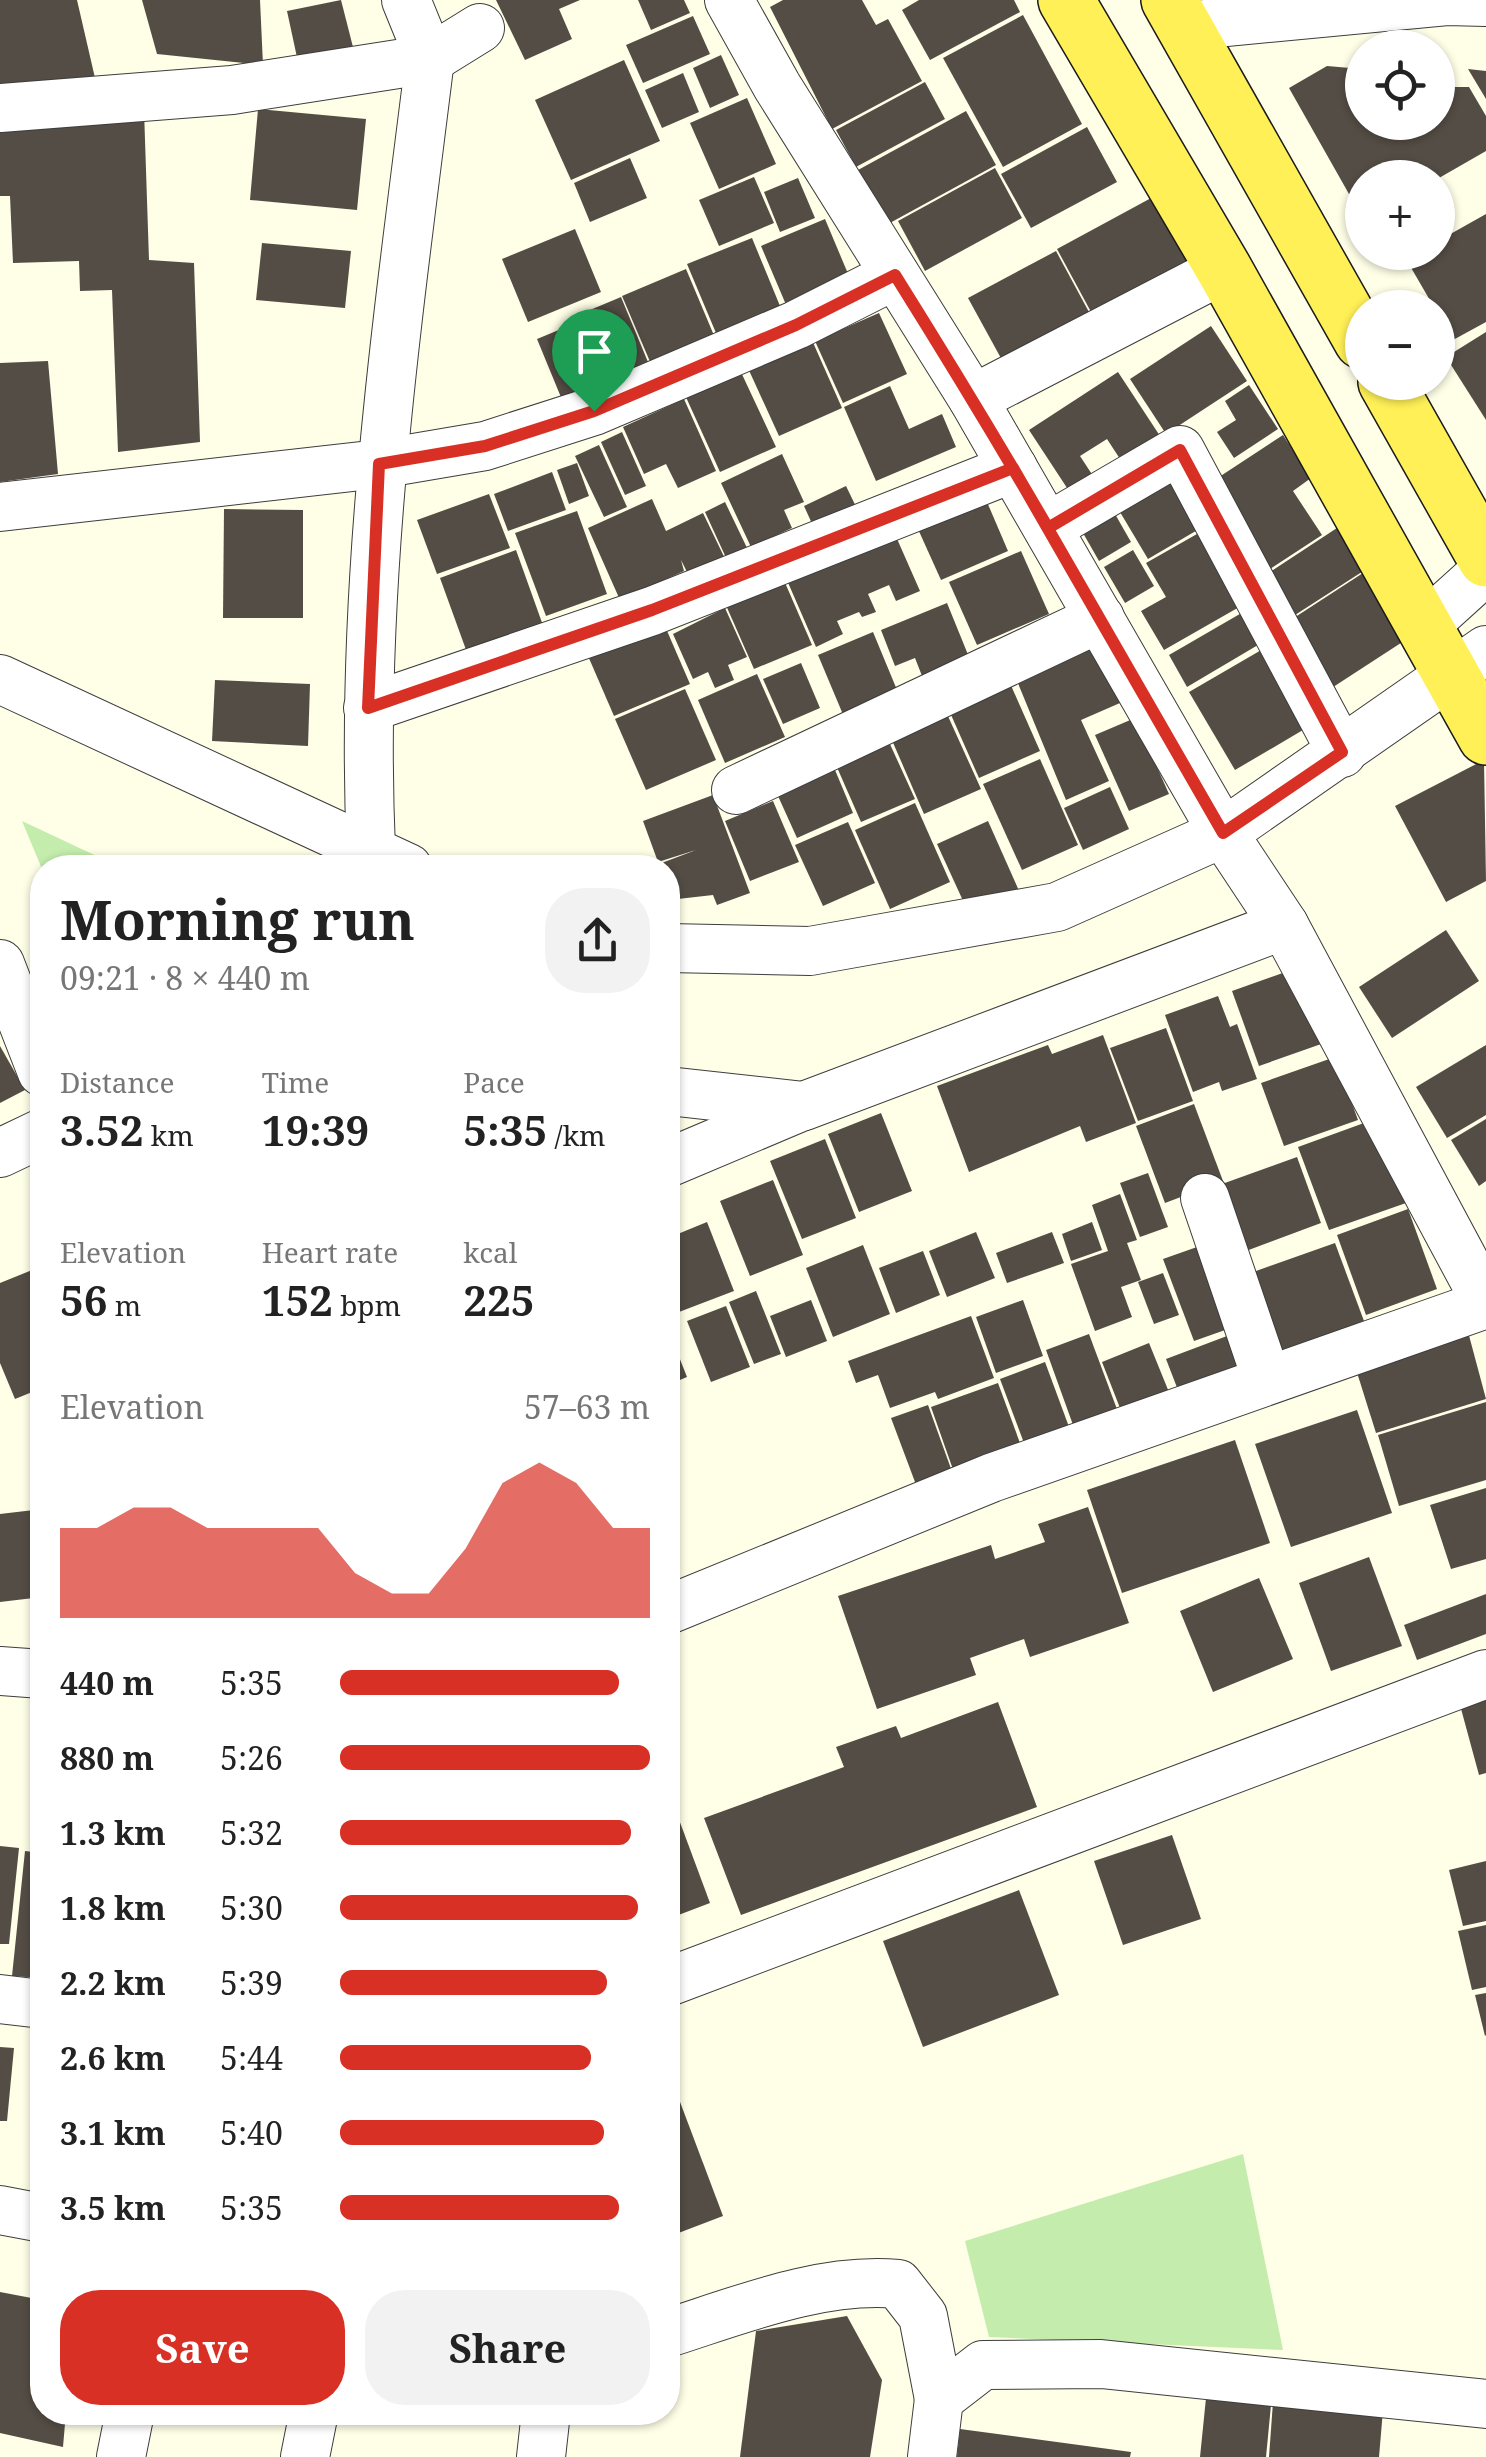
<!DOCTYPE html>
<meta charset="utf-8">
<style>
:root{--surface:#fff;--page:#f2f2f2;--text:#222;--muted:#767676;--accent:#d93025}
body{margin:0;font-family:"Noto Serif",serif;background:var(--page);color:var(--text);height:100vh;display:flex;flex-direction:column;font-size:38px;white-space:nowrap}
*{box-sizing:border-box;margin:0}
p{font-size:32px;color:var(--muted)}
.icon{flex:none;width:55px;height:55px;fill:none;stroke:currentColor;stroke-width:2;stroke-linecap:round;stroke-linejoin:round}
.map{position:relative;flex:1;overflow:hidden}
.panel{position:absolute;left:30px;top:855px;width:650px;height:1570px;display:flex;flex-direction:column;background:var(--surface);border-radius:40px;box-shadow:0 2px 8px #0004}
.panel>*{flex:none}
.buttons{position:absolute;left:1345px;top:30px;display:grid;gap:20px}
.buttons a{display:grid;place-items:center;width:110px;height:110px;border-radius:50%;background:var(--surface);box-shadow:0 2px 8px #0004;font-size:50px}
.pin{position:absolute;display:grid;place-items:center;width:85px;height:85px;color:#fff;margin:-102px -42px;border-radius:50% 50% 50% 0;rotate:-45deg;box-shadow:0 0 10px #0007}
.pin .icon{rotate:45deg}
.round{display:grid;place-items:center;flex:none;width:105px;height:105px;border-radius:40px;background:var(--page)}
.headline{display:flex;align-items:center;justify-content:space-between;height:170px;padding:0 30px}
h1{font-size:55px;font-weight:700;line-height:75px}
.metrics{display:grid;grid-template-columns:repeat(3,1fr);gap:15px;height:170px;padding:10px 30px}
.metrics div{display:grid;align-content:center}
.metrics b{font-size:42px;font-weight:700}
.metrics small{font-size:28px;font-weight:400}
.metrics p{font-size:28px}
.chart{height:280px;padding:20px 30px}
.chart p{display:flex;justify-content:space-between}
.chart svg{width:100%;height:180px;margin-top:10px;fill:var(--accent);opacity:.7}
.action{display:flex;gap:20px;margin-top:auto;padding:20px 30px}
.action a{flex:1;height:115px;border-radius:40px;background:var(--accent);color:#fff;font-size:40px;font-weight:700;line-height:115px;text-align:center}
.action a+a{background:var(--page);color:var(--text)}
ul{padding:0 30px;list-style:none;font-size:32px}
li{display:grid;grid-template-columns:160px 120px 1fr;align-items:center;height:75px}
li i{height:25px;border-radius:12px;background:var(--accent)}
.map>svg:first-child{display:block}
.green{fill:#c4edad}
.building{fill:#544d45}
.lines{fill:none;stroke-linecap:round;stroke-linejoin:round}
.minor-casing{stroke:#3d3d3d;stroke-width:50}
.major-casing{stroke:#1b1b1b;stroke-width:58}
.minor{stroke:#fff;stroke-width:48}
.major{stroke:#fff057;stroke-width:55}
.route-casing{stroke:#fff;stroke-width:20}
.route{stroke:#d93025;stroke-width:12}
</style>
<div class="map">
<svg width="1486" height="2457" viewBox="0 0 1486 2457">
<rect width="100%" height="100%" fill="#fffee7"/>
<!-- green -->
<g class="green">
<path d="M22 821 120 867 42 869Z"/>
<path d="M1243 2154 1283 2350 989 2337 965 2241Z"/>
</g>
<!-- building -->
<g class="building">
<path d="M0 0H77L95 78 0 94Z"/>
<path d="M142 0H260L263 65 157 54Z"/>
<path d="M341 0 354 51 298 62 287 11Z"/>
<path d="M496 0H580L559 9 572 39 525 60Z"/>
<path d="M638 0H684L690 13 651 30Z"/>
<path d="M783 0H862L876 25 888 19 922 81 832 129 770 7Z"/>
<path d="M919 0H1014L1020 12 930 60 902 10Z"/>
<path d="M1023 15 1082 124 1003 167 943 58Z"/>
<path d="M693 16 710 54 643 83 626 45Z"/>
<path d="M721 55 739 95 710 108 693 68Z"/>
<path d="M624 60 660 141 571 180 535 100Z"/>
<path d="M1327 66 1362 69V122H1438V87H1469L1486 116V151L1439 178H1362V217L1289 88Z"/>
<path d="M1468 69 1486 71V99Z"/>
<path d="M683 73 699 112 662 128 645 90Z"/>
<path d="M925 82 945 119 856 167 836 130Z"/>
<path d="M747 98 776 164 719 189 690 123Z"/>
<path d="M258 109 366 119 357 210 250 200Z"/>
<path d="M144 110 149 260 194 263 200 442 118 452 112 290 80 291 79 261 13 263 10 196H0V115Z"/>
<path d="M966 111 996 165 888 224 858 170Z"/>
<path d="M1087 127 1117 182 1031 228 1001 174Z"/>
<path d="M630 158 647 198 590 222 574 183Z"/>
<path d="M995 168 1022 218 925 271 898 221Z"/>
<path d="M754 177 774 223 719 246 699 200Z"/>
<path d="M798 178 815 218 780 232 764 192Z"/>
<path d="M1153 197 1194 271 1097 323 1057 249Z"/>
<path d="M1486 214V322L1453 340 1406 259 1418 252H1438V241Z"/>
<path d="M825 219 854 288 790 314 761 246Z"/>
<path d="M575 229 601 292 528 322 502 259Z"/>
<path d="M752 238 780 306 716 333 687 264Z"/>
<path d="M262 243 351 251 345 308 256 300Z"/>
<path d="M1056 251 1096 325 1008 371 968 298Z"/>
<path d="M686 269 718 345 654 371 622 296Z"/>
<path d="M621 297 648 362 617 374 590 310Z"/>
<path d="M879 313 907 374 843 403 815 341Z"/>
<path d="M1211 326 1247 381 1166 434 1130 379Z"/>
<path d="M566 327 584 370 607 360 618 385 565 407 537 339Z"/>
<path d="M1486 332V420L1446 357Z"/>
<path d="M811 338 842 408 779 436 747 366Z"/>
<path d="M48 361 58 474 0 482V363Z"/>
<path d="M740 370 776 447 720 472 685 395Z"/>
<path d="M1118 372 1160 436 1122 462 1107 439 1080 456 1097 482 1073 497 1029 430Z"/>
<path d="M1249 385 1278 429 1234 458 1217 432 1236 420 1225 401Z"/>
<path d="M890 386 909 429 942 414 956 447 876 481 844 407Z"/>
<path d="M684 399 716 471 678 488 666 464 644 474 623 427Z"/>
<path d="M622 432 646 486 625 495 601 442Z"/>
<path d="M1283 435 1311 478 1293 491 1322 535 1267 571 1213 481Z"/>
<path d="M599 445 627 507 604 517 575 456Z"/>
<path d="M782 454 804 502 784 510 792 528 751 547 721 483Z"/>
<path d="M577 463 589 496 569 504 557 470Z"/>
<path d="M552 472 566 510 508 531 494 494Z"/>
<path d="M1175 473 1206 525 1148 559 1117 507Z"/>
<path d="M846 486 862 519 819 539 804 506Z"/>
<path d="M981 488 1008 551 941 580 913 518Z"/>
<path d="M489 494 510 548 437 574 417 520Z"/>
<path d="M652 499 666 531 703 513 729 567 693 584 681 560 684 571 620 600 588 528Z"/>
<path d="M725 502 749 552 728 562 705 512Z"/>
<path d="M1111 507 1131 542 1099 561 1079 526Z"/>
<path d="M224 509 303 510V618H223Z"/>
<path d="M577 511 607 594 546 616 515 533Z"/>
<path d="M1340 526 1368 568 1295 615 1267 574Z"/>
<path d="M894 532 920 591 896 601 889 585 868 594 876 612 862 617 859 612 837 621 843 634 816 647 786 578Z"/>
<path d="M1197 534 1241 606 1164 650 1141 611 1166 597 1146 563Z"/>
<path d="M516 550 545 631 469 658 440 578Z"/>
<path d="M1133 550 1154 586 1125 603 1104 567Z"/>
<path d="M1021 551 1049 614 977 645 949 582Z"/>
<path d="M1363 573 1407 639 1327 691 1283 625Z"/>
<path d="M783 578 812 645 754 669 725 603Z"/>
<path d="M947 603 971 662 924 681 915 658 895 666 881 630Z"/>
<path d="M725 608 747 657 728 665 734 680 715 688 708 672 693 679 673 634Z"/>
<path d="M1245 611 1263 642 1187 687 1169 655Z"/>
<path d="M661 617 690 684 614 716 585 649Z"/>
<path d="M873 632 902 702 847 724 818 655Z"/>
<path d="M1093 642 1120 703 1081 720 1109 781 1066 800 1015 676Z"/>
<path d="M1263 649 1308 727 1235 770 1189 692Z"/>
<path d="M801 663 820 708 783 724 763 679Z"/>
<path d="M757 674 785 737 725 763 698 700Z"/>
<path d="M215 680 310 684 308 746 212 741Z"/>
<path d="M1009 681 1040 751 979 778 948 708Z"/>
<path d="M685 689 716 760 646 790 615 719Z"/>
<path d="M947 714 981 789 924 814 891 738Z"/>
<path d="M1135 718 1169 794 1129 811 1095 735Z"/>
<path d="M889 742 915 799 861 822 836 765Z"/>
<path d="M1040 759 1078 845 1022 870 983 784Z"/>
<path d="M1484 760 1486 881 1446 902 1395 806Z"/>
<path d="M835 770 853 813 797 838 778 796Z"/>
<path d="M1110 787 1129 829 1083 850 1064 808Z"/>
<path d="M713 795 750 893 717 905 713 895 669 900 668 868 651 867 696 850 658 862 643 821Z"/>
<path d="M773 801 799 862 750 881 725 821Z"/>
<path d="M915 803 950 882 890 909 855 830Z"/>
<path d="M988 821 1020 893 970 916 937 844Z"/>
<path d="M848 822 875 883 823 906 795 845Z"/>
<path d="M1446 930 1479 981 1392 1038 1359 987Z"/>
<path d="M1297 968 1324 1043 1259 1066 1232 991Z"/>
<path d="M1218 996 1230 1027 1237 1024 1257 1079 1222 1091 1219 1082 1193 1092 1165 1015Z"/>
<path d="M1166 1028 1193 1101 1138 1121 1110 1048Z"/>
<path d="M1103 1035 1136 1123 1086 1142 1080 1126 969 1172 937 1086 1048 1045 1052 1054Z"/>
<path d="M1486 1045V1115L1447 1138 1416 1087Z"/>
<path d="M0 1046 25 1090 0 1103Z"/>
<path d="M1335 1057 1358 1120 1284 1146 1261 1083Z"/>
<path d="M1194 1104 1223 1181 1165 1203 1136 1126Z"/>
<path d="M881 1113 912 1191 859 1212 828 1134Z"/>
<path d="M1375 1119 1406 1203 1329 1230 1298 1147Z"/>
<path d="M1486 1119V1181L1479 1186 1451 1140Z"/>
<path d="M825 1139 856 1218 802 1239 770 1161Z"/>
<path d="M1297 1157 1321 1223 1246 1251 1222 1184Z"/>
<path d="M1148 1173 1168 1227 1140 1237 1120 1183Z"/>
<path d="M773 1180 803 1255 750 1276 720 1201Z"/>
<path d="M1120 1194 1137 1240 1127 1243 1141 1280 1121 1287 1132 1317 1095 1331 1071 1264 1108 1251 1092 1205Z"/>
<path d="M1408 1209 1437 1289 1366 1315 1337 1235Z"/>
<path d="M707 1222 734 1291 679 1312 668 1282V1238Z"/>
<path d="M1092 1222 1102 1250 1071 1261 1062 1234Z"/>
<path d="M976 1232 995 1278 947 1297 929 1251Z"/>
<path d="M1052 1232 1064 1263 1007 1283 996 1253Z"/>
<path d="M1335 1243 1364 1321 1271 1355 1242 1276Z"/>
<path d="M863 1245 890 1314 833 1337 806 1268Z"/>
<path d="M1197 1247 1228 1329 1194 1341 1163 1259Z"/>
<path d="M923 1251 940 1295 896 1313 879 1268Z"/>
<path d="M42 1266V1388L15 1399 0 1363V1283Z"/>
<path d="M1163 1273 1179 1315 1154 1324 1138 1282Z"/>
<path d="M756 1291 781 1354 754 1364 729 1302Z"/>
<path d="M811 1300 827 1341 786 1357 770 1316Z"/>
<path d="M1023 1300 1043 1356 996 1373 976 1317Z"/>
<path d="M726 1306 750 1367 711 1382 687 1321Z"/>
<path d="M971 1316 994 1378 938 1399 935 1392 890 1408 878 1375 856 1383 848 1361Z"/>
<path d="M1467 1328 1486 1399 1376 1433 1354 1363Z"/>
<path d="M668 1329 687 1377 668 1385Z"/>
<path d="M1089 1334 1121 1420 1077 1436 1046 1350Z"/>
<path d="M1227 1336 1244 1381 1183 1403 1166 1359Z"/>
<path d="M1149 1343 1175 1407 1127 1426 1102 1362Z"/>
<path d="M1045 1362 1072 1435 1027 1451 1000 1379Z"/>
<path d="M998 1383 1024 1454 956 1478 931 1407Z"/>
<path d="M1486 1402V1480L1399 1506 1378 1435Z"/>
<path d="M928 1405 954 1477 918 1490 891 1418Z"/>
<path d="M1357 1410 1392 1513 1291 1547 1255 1444Z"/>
<path d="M1235 1440 1270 1543 1122 1593 1087 1490Z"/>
<path d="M1486 1488V1559L1451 1569 1430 1505Z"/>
<path d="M1088 1507 1129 1623 1030 1657 1024 1639 970 1658 976 1675 877 1709 838 1596 991 1545 995 1559 1045 1542 1038 1524Z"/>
<path d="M34 1510 42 1597 0 1602V1514Z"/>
<path d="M1369 1557 1402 1646 1331 1671 1299 1583Z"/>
<path d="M1259 1578 1293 1659 1213 1692 1180 1611Z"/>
<path d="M1486 1594V1634L1417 1660 1404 1625Z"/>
<path d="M1486 1698V1773L1479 1775 1460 1705Z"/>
<path d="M998 1702 1037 1807 741 1915 704 1818 844 1767 836 1747 896 1726 901 1738Z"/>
<path d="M668 1790 710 1903 668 1919Z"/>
<path d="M1172 1835 1201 1919 1123 1945 1094 1861Z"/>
<path d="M0 1846 19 1848 9 1944H0Z"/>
<path d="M25 1851 42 1853V1978L12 1976Z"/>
<path d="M1486 1861V1921L1463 1926 1449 1870Z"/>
<path d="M1019 1890 1059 1995 923 2047 883 1941Z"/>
<path d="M1486 1925V1987L1472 1990 1458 1931Z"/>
<path d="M1486 1993V2035L1485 2036 1475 1995Z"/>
<path d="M0 2047 14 2048 7 2121H0Z"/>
<path d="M668 2070 723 2216 668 2237Z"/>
<path d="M0 2292 42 2300V2412H66L63 2447 0 2433Z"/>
<path d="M847 2316 882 2380 870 2457H740L756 2331Z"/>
<path d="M1206 2398 1271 2405 1266 2457H1200Z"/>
<path d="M1273 2402 1383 2410 1379 2457H1269Z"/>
<path d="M960 2429 1131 2452 1130 2457H957Z"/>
</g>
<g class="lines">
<!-- minor casing -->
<g class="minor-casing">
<g id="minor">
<path d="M729 0 777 86 973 399 1223 833 1284 925 1486 1302"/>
<path d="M1184 26 1447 1 1486 2"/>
<path d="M0 108 232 90 430 59 480 28"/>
<path d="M973 399 1224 269"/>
<path d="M0 507 379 464 485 446 594 411 796 325 895 275"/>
<path d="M1048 527 1180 450 1342 753"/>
<path d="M1423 627 1486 570"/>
<path d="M0 679 408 868"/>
<path d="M368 708 652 611 1013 468"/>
<path d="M736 790 1100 618"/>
<path d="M371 850C359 582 397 325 430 59L406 0"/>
<path d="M668 948 810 951 1057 907 1223 833 1486 650"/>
<path d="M0 964 42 1072"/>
<path d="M668 1091 804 1106 1284 925"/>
<path d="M0 1153 42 1133"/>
<path d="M668 1163 803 1106"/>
<path d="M1205 1198 1267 1380"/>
<path d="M668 1610 991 1478 1486 1304"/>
<path d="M0 1671 42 1674"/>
<path d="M668 1982 1486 1674"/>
<path d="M0 1999 42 2004"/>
<path d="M0 2210 42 2218"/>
<path d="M668 2333C740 2310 821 2277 898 2284L923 2316 939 2399"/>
<path d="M121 2457 130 2412"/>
<path d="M305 2457 314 2412"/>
<path d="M541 2457 546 2412"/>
<path d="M932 2457 939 2399 983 2365 1101 2364 1486 2404"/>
</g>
</g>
<!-- major casing -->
<g class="major-casing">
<g id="major">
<path d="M1066 0 1224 269 1486 737"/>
<path d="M1169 0 1362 341"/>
<path d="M1386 382 1486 559"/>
</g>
</g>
<!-- minor -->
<use href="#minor" class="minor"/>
<!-- major -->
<use href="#major" class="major"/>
</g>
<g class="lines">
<!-- route casing -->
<g class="route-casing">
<path id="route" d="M594 411 485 446 379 464 368 708 652 610 1013 468 1223 833 1342 752 1180 450 1048 528C998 442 947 358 895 275L796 325 594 411"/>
</g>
<!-- route -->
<use href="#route" class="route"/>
</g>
</svg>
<div class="buttons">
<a><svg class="icon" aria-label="locate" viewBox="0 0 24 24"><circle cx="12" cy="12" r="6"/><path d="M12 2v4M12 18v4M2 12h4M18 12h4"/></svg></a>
<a>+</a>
<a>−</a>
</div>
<div class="pin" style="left:594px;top:411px;background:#1e9e55"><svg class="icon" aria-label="arrive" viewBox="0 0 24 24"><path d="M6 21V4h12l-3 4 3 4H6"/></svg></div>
<section class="panel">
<div class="headline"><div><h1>Morning run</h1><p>09:21 · 8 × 440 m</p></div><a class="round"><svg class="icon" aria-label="share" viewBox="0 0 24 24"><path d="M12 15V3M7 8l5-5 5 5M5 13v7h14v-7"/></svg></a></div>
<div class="metrics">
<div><p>Distance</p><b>3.52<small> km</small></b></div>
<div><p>Time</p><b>19:39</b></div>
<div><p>Pace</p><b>5:35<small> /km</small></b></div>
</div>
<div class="metrics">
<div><p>Elevation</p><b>56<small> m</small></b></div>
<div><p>Heart rate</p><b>152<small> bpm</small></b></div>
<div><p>kcal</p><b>225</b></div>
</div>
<div class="chart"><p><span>Elevation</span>57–63 m</p>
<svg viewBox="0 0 160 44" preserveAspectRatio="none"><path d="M0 44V22L10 22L20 17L30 17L40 22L50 22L60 22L70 22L80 33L90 38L100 38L110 27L120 11L130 6L140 11L150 22L160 22V44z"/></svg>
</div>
<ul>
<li><b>440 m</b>5:35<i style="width:90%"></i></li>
<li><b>880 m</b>5:26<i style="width:100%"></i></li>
<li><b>1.3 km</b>5:32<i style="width:94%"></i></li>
<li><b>1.8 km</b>5:30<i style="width:96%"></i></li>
<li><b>2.2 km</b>5:39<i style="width:86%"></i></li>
<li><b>2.6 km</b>5:44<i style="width:81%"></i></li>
<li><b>3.1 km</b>5:40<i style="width:85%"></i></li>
<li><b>3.5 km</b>5:35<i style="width:90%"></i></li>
</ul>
<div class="action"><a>Save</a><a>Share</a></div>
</section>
</div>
